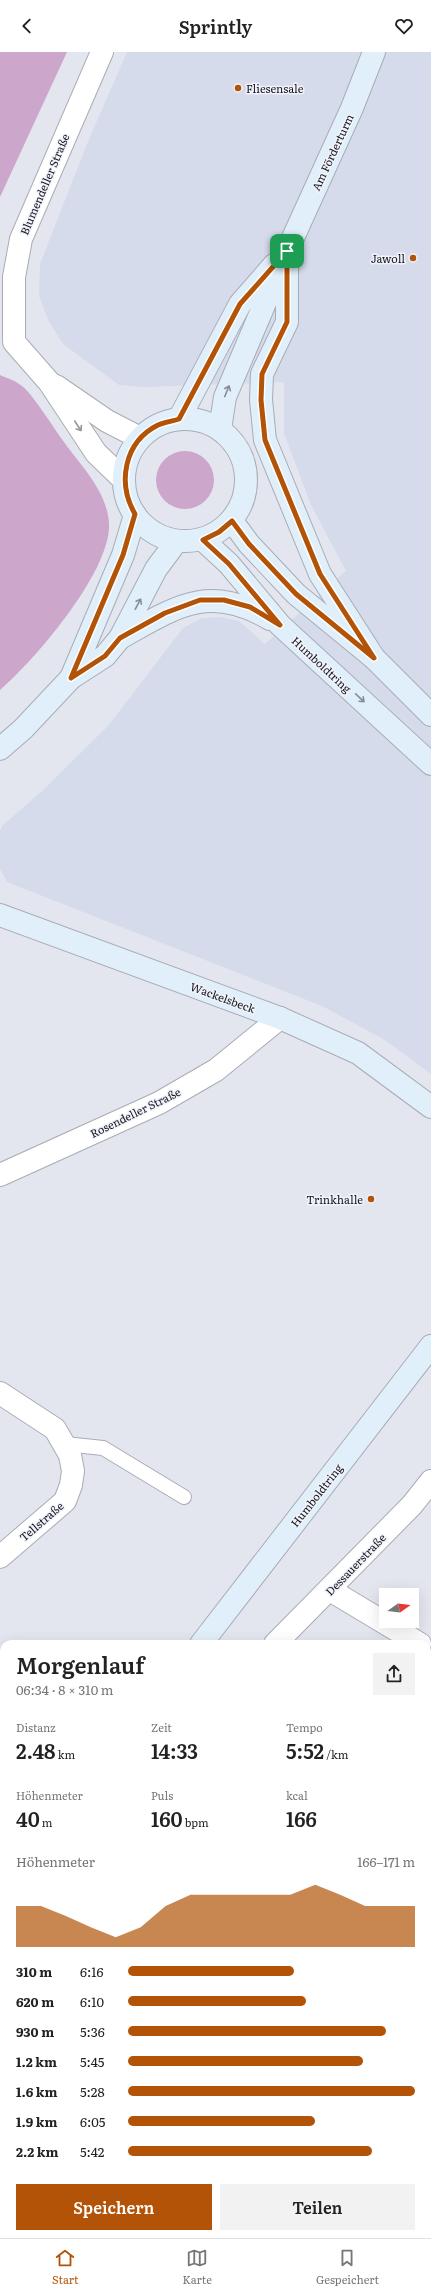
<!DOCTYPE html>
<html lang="de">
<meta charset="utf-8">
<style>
:root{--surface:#fff;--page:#f2f2f2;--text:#222;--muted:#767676;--line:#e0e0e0;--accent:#b25308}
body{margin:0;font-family:Literata,serif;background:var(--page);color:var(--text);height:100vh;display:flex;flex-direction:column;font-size:15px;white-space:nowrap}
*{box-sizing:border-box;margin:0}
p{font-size:13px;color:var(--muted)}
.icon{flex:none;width:22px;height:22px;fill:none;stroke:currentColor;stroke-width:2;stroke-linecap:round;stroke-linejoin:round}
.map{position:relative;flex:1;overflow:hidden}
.panel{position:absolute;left:0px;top:1588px;width:431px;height:598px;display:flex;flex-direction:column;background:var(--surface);border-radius:12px 12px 0 0;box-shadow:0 4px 16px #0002}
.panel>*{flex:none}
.needle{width:26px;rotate:76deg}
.controls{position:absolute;left:379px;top:1536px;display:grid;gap:8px}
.controls a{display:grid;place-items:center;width:40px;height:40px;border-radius:0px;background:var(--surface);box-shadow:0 4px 16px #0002;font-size:20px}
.pin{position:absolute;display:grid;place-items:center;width:34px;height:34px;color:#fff;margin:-17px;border-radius:8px;box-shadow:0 2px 6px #0006}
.round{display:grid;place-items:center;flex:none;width:42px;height:42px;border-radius:0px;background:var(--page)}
.summary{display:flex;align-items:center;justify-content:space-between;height:68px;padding:0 16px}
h1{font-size:22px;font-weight:600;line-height:30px}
.metrics{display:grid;grid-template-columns:repeat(3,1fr);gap:6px;height:68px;padding:4px 16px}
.metrics div{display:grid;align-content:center}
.metrics b{font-size:20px;font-weight:600}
.metrics small{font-size:11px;font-weight:400}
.metrics p{font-size:11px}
.chart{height:112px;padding:8px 16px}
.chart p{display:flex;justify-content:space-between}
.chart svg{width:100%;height:72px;margin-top:4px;fill:var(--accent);opacity:.7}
.button{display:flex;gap:8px;margin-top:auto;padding:8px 16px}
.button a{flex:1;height:46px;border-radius:0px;background:var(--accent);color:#fff;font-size:16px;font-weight:600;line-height:46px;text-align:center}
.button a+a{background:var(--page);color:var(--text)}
ul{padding:0 16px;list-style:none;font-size:13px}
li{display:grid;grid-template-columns:64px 48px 1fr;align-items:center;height:30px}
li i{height:10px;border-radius:5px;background:var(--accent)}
header{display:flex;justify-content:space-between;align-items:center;height:52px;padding:0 16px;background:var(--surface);font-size:18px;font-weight:600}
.tab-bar{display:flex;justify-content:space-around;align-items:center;height:56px;border-top:1px solid var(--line);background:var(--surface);font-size:11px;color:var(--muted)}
.tab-bar a{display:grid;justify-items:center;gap:2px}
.tab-bar .active{color:var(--accent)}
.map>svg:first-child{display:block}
.built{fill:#d5dbeb}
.green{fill:#cda6cc}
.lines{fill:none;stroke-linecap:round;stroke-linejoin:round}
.lane-casing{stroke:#a9acb4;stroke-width:16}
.street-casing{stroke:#a9acb4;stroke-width:24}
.secondary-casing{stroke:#a9acb4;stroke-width:24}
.lane{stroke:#fff;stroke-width:14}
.street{stroke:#fff;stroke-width:22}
.secondary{stroke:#e1effa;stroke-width:22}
.oneway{stroke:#868e95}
.oneway2{stroke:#969798}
.route-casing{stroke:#fff;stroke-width:8}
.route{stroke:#b25308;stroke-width:5}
.poi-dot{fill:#b25308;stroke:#f0f3fc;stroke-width:1.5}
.labels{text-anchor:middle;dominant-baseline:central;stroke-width:3;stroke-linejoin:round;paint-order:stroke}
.poi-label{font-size:11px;fill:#16171a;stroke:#f0f3fc;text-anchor:end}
.street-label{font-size:11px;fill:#16171a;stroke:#f0f3fc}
</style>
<header><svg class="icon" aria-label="back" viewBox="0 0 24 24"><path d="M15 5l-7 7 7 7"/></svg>Sprintly<svg class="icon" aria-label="heart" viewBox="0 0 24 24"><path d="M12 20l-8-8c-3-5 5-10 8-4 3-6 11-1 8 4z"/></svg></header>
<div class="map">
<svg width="431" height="2186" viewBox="0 0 431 2186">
<rect width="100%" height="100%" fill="#e3e6ef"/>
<!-- built -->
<path class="built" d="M127 0H431V1022L385 988 322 954 7 830 0 817V779L2 774 42 739 108 674 183 576 202 566 221 565 239 569 265 592 346 519 311 453 284 381V330L145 335 119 333 63 292 48 268 39 244 40 212 87 92Z"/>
<!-- green -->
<g class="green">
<path d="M0 0H67L0 145Z"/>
<path d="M0 323C7 326 16 329 22 334 32 341 55 378 64 390 81 414 107 439 109 471 112 518 35 608 0 638Z"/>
<circle cx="185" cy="428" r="29"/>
</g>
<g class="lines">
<!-- lane casing -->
<g class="lane-casing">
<path id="lane" d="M65 1392 103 1396 184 1445"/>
</g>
<!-- street casing -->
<g class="street-casing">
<g id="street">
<path d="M102 0 21 187 14 225V290L49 330 96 401 124 428"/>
<path d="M56 334 107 369 140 386"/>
<path d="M0 1123 159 1051 216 1018 280 966"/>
<path d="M0 1341 55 1377 70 1403 73 1419 71 1433 65 1449 0 1505"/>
<path d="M330 1538 420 1592"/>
<path d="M275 1592 412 1453 431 1429"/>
<path d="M0 1944 4 1939"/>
<path d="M0 2057 4 2058"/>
<path d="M349 2182 358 2186"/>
</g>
</g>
<!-- secondary casing -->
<g class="secondary-casing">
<g id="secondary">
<path d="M287 199V270L262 322 261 348 265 388 320 522 374 606"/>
<circle cx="185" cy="428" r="61"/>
<path d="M179 367 240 252 274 213"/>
<path d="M220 377 225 345 287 199 352 56 374 0"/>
<path d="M232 469 249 492 296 542 374 606 431 663"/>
<path d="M203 488 229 512 280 573 431 712"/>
<path d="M120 586C176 555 208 531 270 567"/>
<path d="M71 626 123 503 135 463"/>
<path d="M0 697 23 677 71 626 105 604 120 586 156 517 176 490"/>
<path d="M0 863 280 966 358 1001 431 1055"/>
<path d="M201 1592 431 1294"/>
<path d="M0 1851 4 1846"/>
</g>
</g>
<!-- lane -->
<use href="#lane" class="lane"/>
<!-- street -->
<use href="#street" class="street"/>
<!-- secondary -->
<use href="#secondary" class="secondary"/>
</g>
<!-- one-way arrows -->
<defs><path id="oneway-shaft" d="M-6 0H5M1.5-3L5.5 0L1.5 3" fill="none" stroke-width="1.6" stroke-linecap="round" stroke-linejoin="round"/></defs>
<g class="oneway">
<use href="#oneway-shaft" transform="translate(227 339) rotate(-68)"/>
<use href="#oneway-shaft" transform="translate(138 552) rotate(-62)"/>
<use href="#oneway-shaft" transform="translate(360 646) rotate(43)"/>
</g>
<use class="oneway2" href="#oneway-shaft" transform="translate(78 374) rotate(57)"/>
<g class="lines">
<!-- route casing -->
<g class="route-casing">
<path id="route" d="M287 199V270L262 322 261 348 265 388 320 522 374 606 296 542 249 492 232 469 219 480 203 488 229 512 280 573 250 555 224 548H200L165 561 120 586 105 604 71 626 123 503 135 462C117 431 124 390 158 373 165 370 173 369 179 367L240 252Z"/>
</g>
<!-- route -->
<use href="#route" class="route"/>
</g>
<!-- markers -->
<g class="poi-dot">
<circle cx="238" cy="36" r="4"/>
<circle cx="413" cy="206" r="4"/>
<circle cx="371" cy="1147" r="4"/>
</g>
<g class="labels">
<!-- poi labels -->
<g class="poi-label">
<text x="246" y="36" text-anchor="start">Fliesensale</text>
<text x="405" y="206">Jawoll</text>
<text x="363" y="1147">Trinkhalle</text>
</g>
<!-- street labels -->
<g class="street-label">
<text transform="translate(332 100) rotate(-65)">Am Förderturm</text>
<text transform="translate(44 132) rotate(-67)">Blumendeller Straße</text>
<text transform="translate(322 612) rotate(43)">Humboldtring</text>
<text transform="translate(223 945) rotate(20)">Wackelsbeck</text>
<text transform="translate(135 1060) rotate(-26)">Rosendeller Straße</text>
<text transform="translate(316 1443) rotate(-52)">Humboldtring</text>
<text transform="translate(41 1469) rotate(-41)">Tellstraße</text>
<text transform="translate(355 1512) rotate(-46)">Dessauerstraße</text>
</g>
</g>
</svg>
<div class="controls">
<a><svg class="needle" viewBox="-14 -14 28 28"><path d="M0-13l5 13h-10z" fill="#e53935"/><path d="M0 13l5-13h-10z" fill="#767676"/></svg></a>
</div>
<div class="pin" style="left:287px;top:199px;background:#1e9e55"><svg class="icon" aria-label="arrive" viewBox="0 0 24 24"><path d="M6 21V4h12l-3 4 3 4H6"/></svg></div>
<section class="panel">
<div class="summary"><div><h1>Morgenlauf</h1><p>06:34 · 8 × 310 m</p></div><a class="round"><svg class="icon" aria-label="share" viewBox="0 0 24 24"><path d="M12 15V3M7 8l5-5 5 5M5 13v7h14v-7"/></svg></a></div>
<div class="metrics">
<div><p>Distanz</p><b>2.48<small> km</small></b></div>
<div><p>Zeit</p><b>14:33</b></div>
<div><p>Tempo</p><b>5:52<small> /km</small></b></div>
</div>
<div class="metrics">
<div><p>Höhenmeter</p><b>40<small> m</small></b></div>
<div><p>Puls</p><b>160<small> bpm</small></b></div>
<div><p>kcal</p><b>166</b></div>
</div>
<div class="chart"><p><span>Höhenmeter</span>166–171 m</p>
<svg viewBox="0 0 160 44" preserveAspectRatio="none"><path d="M0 44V19L10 19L20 25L30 32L40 38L50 32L60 19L70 12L80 12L90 12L100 12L110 12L120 6L130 12L140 19L150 19L160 19V44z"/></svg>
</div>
<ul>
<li><b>310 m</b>6:16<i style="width:58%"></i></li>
<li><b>620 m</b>6:10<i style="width:62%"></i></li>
<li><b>930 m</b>5:36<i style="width:90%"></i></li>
<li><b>1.2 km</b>5:45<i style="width:82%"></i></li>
<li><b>1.6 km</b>5:28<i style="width:100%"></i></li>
<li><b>1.9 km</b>6:05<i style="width:65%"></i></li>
<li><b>2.2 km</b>5:42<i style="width:85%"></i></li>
</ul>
<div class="button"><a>Speichern</a><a>Teilen</a></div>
</section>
</div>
<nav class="tab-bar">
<a class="active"><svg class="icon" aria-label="home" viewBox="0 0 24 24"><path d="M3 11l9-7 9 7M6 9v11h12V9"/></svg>Start</a>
<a><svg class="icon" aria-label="map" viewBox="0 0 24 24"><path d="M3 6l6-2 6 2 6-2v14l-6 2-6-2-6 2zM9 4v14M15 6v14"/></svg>Karte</a>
<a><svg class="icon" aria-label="saved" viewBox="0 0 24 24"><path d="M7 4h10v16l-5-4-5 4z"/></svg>Gespeichert</a>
</nav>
